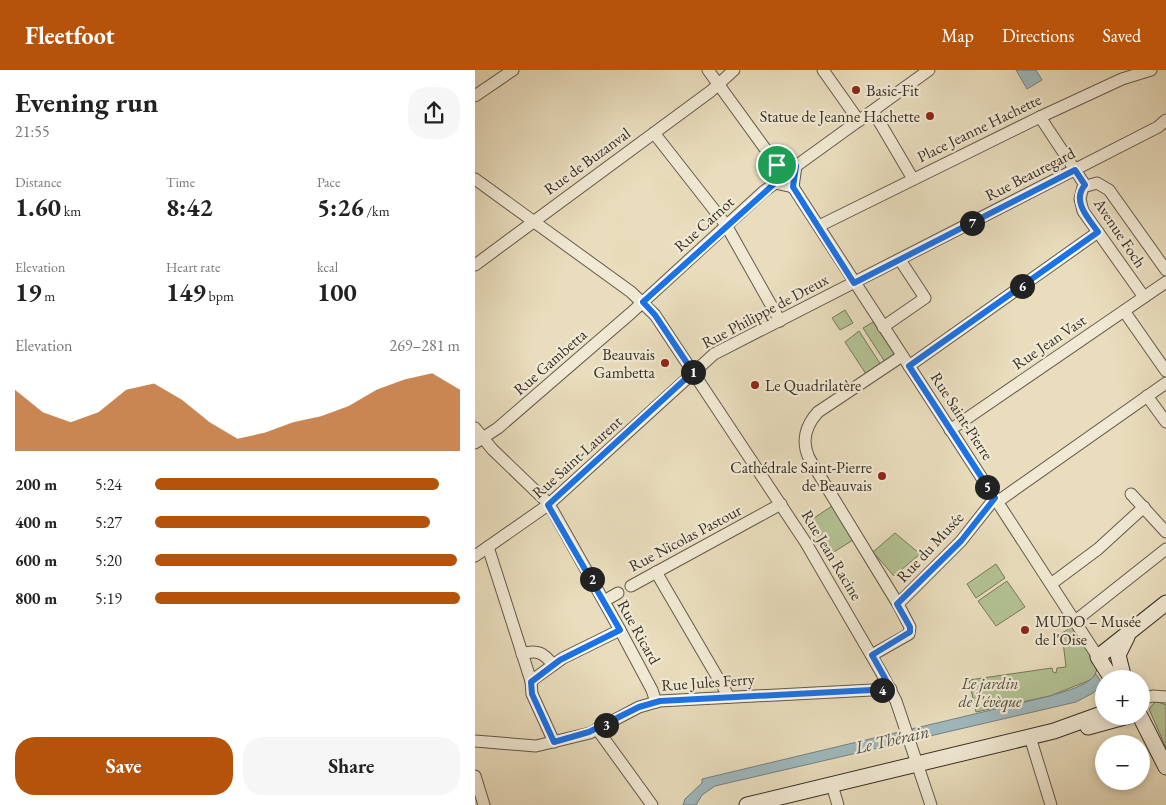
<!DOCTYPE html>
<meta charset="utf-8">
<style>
:root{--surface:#fff;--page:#f6f6f6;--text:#222;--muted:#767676;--accent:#b45309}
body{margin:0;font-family:"EB Garamond",serif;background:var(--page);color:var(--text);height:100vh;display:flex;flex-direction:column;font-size:19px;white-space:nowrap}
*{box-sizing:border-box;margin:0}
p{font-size:16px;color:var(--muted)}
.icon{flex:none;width:28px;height:28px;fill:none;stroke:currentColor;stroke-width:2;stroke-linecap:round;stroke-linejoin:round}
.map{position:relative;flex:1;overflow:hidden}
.details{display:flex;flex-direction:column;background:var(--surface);width:475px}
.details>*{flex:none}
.buttons{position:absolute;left:620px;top:600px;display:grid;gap:10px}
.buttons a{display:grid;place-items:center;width:55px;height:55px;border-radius:50%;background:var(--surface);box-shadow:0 2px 8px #0003;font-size:25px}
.pin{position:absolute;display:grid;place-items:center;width:42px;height:42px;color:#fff;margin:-21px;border:2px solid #fff;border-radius:50%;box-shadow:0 1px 5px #0007}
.km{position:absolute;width:25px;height:25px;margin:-12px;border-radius:50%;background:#222;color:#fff;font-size:14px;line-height:25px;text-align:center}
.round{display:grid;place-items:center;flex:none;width:52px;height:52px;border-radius:20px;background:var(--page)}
.head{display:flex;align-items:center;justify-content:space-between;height:85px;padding:0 15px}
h1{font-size:28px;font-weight:700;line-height:38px}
.stats{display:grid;grid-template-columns:repeat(3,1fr);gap:8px;height:85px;padding:5px 15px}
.stats div{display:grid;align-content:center}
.stats b{font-size:25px;font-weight:700}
.stats small{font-size:14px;font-weight:400}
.stats p{font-size:14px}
.chart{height:140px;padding:10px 15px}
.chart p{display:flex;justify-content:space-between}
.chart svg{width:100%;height:90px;margin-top:5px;fill:var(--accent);opacity:.7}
.button{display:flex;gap:10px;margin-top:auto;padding:10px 15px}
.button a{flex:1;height:58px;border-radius:20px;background:var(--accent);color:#fff;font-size:20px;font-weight:700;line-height:58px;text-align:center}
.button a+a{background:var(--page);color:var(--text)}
ul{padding:0 15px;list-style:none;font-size:16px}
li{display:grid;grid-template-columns:80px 60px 1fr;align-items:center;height:38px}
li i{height:12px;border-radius:6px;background:var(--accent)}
header{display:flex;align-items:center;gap:30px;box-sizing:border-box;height:70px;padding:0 25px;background:var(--accent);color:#fff}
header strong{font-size:24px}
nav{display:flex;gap:28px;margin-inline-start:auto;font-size:18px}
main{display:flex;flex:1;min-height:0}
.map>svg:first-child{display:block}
.green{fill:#b3c293;stroke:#75785c}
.water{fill:#9eb8bd;stroke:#758180}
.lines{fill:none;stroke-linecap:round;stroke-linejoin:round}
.street-casing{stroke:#645a4b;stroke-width:13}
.secondary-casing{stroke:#372f25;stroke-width:17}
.street{stroke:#f1e9d4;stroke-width:11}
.secondary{stroke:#f1e9d4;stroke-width:15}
.route-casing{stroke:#fff;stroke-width:10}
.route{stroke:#1a73e8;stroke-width:6}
.poi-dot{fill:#8f2418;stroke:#f1e9d4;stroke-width:2}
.labels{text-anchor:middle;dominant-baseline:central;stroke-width:4.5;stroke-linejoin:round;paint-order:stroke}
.poi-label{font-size:16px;fill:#372f25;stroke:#f1e9d4;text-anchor:start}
.street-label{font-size:16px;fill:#372f25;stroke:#f1e9d4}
.park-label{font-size:16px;font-style:italic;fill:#504c3b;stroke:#f1e9d4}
.water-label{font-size:18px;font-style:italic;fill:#51514b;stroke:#f1e9d4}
</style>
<header>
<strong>Fleetfoot</strong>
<nav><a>Map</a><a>Directions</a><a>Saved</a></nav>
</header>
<main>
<section class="details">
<div class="head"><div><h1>Evening run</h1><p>21:55</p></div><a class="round"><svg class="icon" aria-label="share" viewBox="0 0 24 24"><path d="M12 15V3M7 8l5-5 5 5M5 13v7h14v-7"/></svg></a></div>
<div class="stats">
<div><p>Distance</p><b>1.60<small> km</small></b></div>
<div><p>Time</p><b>8:42</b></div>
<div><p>Pace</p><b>5:26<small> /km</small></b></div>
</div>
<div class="stats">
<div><p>Elevation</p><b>19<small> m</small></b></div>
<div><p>Heart rate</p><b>149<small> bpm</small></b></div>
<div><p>kcal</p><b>100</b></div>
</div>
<div class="chart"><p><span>Elevation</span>269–281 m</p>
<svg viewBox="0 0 160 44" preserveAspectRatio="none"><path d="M0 44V14L10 25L20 30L30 25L40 14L50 11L60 19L70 30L80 38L90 35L100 30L110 27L120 22L130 14L140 9L150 6L160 14V44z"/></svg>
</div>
<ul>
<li><b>200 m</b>5:24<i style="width:93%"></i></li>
<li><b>400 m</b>5:27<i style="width:90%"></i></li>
<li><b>600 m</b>5:20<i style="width:99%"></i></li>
<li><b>800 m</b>5:19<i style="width:100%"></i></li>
</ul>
<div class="button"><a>Save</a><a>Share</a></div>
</section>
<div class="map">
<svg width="691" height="735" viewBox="0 0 691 735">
<rect width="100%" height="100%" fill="#e9ddbd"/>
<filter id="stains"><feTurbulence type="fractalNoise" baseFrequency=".004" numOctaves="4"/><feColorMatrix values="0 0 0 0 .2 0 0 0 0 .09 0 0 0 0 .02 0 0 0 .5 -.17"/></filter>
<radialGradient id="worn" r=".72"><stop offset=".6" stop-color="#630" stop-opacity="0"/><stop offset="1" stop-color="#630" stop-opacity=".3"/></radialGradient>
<!-- green -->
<g class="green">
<path d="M370 240 378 253 365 260 357 248Z"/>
<path d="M398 252 422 288 412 295 388 258Z"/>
<path d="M384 261 408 298 393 307 370 272Z"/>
<path d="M357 436 378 470 351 487 330 454Z"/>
<path d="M420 463 445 484 419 506 398 482Z"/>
<path d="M521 494 530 508 501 528 492 514Z"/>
<path d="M532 511 550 537 521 556 503 531Z"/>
<path d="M597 557 623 597 618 609 575 626 501 642 494 610 577 598 578 602 581 603 582 598 591 597 587 563Z"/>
<path d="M681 631 691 635V678L674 639Z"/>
</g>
<!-- water -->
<g class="water">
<path d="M541 0H561L567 10 552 19Z"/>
<path d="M621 604 628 614 618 623 601 632 240 716 227 725 221 735H208L210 729 227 713V709L575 626C590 621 611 617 621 604Z"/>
</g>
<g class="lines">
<!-- street casing -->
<g class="street-casing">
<g id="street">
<path d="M233 0 302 95 321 96"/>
<path d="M348 0 384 51"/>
<path d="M0 26 38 0"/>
<path d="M398 41 438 109"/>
<path d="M565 47 610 115"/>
<path d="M179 63 251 155 305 251"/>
<path d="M321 96 318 117 623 587 628 591"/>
<path d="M321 96 454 0"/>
<path d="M0 109 156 222 180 245 331 473 406 602 421 631 456 735"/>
<path d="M344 156 565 47 647 9 676 0"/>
<path d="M0 195 236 21 259 0"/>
<path d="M669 227 608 141 605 129 608 117 622 113 634 120 691 200"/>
<path d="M649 241 691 301"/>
<path d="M408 257 450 228 425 190"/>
<path d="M434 296 623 162"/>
<path d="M672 326 691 352"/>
<path d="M0 358 17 379 70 430 78 441 145 560 177 620 181 632"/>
<path d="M475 360 691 212"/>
<path d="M0 373 23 358 156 243 288 122 300 113 318 117"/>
<path d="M656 424 691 462"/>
<path d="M522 432 691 313"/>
<path d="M13 477 56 611 57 624 79 672"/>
<path d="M0 486 73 435 239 284 683 57 691 50"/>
<path d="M181 502 254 627"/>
<path d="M576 514 623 479 669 437"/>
<path d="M156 516 306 434"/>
<path d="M129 531 143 523"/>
<path d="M423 534 334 388C326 371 331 355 343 342L427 286"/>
<path d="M600 551 691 479"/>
<path d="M47 584C62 579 69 583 78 595"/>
<path d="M397 585 434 564 435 557 423 534 486 471 520 428"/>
<path d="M56 611 88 588 145 560"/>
<path d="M666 629 678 626 691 627"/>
<path d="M122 659 177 735"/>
<path d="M555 667 576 735"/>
<path d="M0 671 61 676 115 663 164 637 185 631 416 619"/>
<path d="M0 706 9 735"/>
<path d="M357 715 363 735"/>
</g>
</g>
<!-- secondary casing -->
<g class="secondary-casing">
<g id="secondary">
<path d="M637 609 623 587 691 533"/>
<path d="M649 609 643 585 652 567"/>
<path d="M665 646 691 697"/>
<path d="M613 657 653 646"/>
<path d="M272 735 579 661 629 643"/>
</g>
</g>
<!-- street -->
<use href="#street" class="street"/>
<!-- secondary -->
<use href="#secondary" class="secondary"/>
</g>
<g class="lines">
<!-- route casing -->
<g class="route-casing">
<path id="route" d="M302 95 321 96 318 117 379 213 600 100 610 115C596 131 614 149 623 162L434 296 520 428 486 471 422 534 435 557V562L397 585 416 619 185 631 164 637 114 662 79 672 57 624 56 612 85 590 145 560 73 435 218 302 180 245 168 232 300 113Z"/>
</g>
<!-- route -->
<use href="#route" class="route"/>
</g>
<!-- markers -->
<g class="poi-dot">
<circle cx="381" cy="20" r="5"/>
<circle cx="455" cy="46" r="5"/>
<circle cx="190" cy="293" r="5"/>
<circle cx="280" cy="315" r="5"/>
<circle cx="407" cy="406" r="5"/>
<circle cx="550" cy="560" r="5"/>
</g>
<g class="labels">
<!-- poi labels -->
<g class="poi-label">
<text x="391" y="20">Basic-Fit</text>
<text x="445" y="46" text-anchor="end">Statue de Jeanne Hachette</text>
<text x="180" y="284" text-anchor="end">Beauvais<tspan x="180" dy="18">Gambetta</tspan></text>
<text x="290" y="315">Le Quadrilatère</text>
<text x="397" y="397" text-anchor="end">Cathédrale Saint-Pierre<tspan x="397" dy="18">de Beauvais</tspan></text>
<text x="560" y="551">MUDO – Musée<tspan x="560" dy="18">de l'Oise</tspan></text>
</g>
<!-- street labels -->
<g class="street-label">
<text transform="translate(504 58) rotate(-26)">Place Jeanne Hachette</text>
<text transform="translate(112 91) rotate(-36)">Rue de Buzanval</text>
<text transform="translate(555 104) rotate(-27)">Rue Beauregard</text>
<text transform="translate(229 154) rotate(-42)">Rue Carnot</text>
<text transform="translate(645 163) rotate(56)">Avenue Foch</text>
<text transform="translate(290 241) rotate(-28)">Rue Philippe de Dreux</text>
<text transform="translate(574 272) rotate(-34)">Rue Jean Vast</text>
<text transform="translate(75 292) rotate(-41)">Rue Gambetta</text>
<text transform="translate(487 346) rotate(57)">Rue Saint-Pierre</text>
<text transform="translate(102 387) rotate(-42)">Rue Saint-Laurent</text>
<text transform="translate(210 468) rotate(-28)">Rue Nicolas Pastour</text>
<text transform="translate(455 477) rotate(-47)">Rue du Musée</text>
<text transform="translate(357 485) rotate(59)">Rue Jean Racine</text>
<text transform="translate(164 562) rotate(61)">Rue Ricard</text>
<text transform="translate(233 612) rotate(-4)">Rue Jules Ferry</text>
</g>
<!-- park labels -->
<g class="park-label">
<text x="515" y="613">Le jardin<tspan x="515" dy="18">de l'évèque</tspan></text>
</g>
<!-- water labels -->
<g class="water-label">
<text transform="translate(417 669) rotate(-13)">Le Thérain</text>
</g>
</g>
<rect width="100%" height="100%" filter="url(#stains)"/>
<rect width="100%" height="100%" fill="url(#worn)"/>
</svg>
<div class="buttons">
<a>+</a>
<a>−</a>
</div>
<div class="pin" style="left:302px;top:95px;background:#1e9e55"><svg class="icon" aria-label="arrive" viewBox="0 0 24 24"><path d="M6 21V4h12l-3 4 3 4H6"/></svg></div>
<b class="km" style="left:218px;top:302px">1</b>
<b class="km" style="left:117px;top:509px">2</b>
<b class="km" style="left:131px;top:655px">3</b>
<b class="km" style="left:407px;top:620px">4</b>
<b class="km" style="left:512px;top:417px">5</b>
<b class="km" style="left:547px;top:216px">6</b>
<b class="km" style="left:497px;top:153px">7</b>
</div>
</main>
